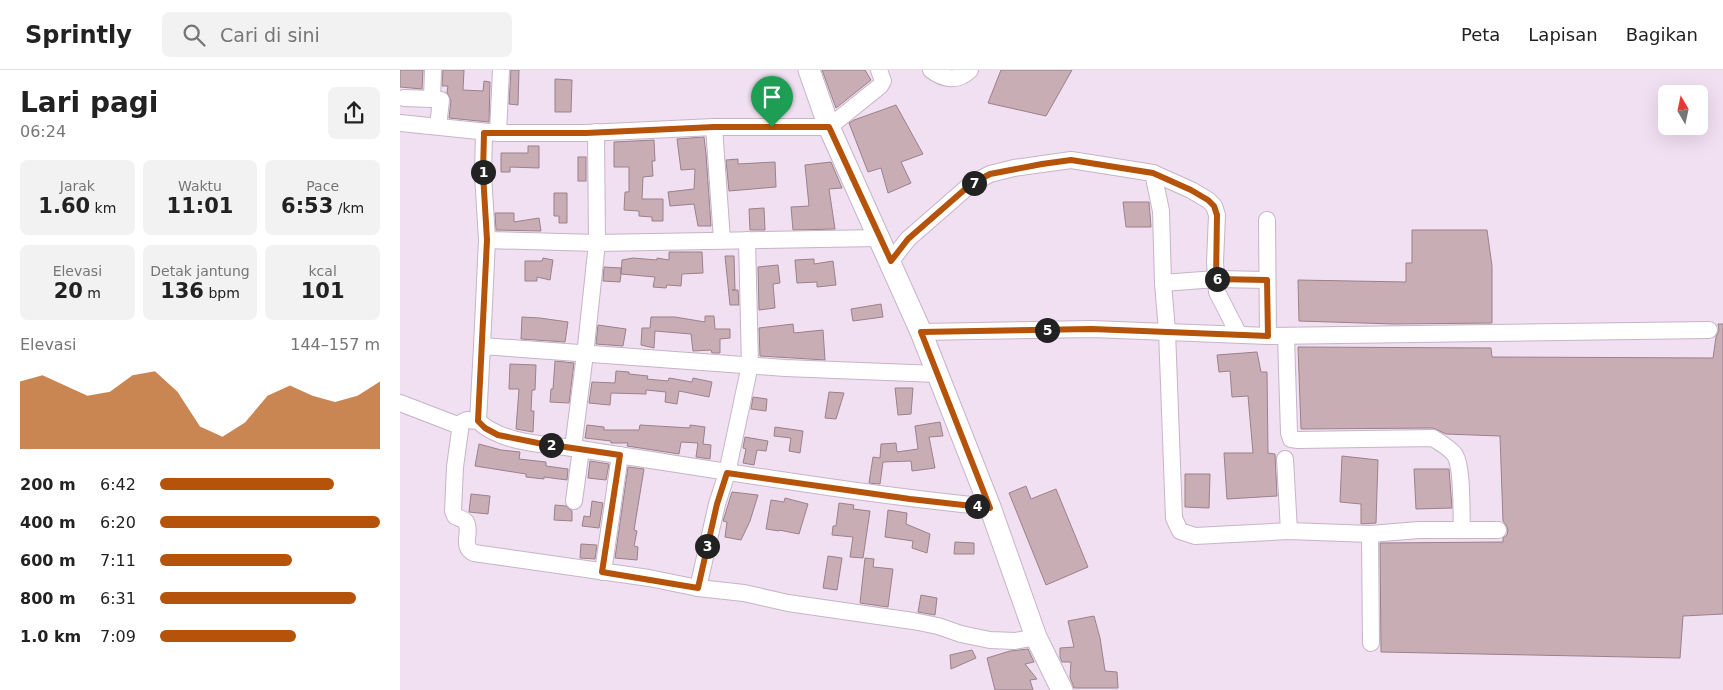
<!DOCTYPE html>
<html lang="id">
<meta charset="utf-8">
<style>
:root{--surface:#fff;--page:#f2f2f2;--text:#222;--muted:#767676;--line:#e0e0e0;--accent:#b45309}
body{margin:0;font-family:"DejaVu Sans",sans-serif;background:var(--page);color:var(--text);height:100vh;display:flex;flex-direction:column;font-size:19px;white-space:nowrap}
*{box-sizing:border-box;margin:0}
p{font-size:16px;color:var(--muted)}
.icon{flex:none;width:28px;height:28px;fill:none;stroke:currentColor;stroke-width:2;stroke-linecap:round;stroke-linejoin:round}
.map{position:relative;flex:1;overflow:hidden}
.sheet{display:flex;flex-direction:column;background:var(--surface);width:400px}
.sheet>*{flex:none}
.needle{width:32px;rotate:351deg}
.tools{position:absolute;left:1258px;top:15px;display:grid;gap:10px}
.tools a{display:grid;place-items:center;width:50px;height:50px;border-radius:8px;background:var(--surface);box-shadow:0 5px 20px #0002;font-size:25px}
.pin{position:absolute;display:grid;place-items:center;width:42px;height:42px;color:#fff;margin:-51px -21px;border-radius:50% 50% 50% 0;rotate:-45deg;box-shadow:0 0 5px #0007}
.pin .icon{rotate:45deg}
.km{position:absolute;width:25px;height:25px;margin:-12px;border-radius:50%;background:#222;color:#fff;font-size:14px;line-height:25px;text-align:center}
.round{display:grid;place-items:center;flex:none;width:52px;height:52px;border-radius:8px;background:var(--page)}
.summary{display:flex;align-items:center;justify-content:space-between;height:85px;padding:0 20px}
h1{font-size:28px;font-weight:700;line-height:38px}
.stats{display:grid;grid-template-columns:repeat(3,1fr);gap:8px;height:85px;padding:5px 20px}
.stats div{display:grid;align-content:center;border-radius:8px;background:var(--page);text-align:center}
.stats b{font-size:21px;font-weight:700}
.stats small{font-size:14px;font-weight:400}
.stats p{font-size:14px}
.chart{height:140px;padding:10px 20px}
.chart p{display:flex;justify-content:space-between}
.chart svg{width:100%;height:90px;margin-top:5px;fill:var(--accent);opacity:.7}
ul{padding:0 20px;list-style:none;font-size:16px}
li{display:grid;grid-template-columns:80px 60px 1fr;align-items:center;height:38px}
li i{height:12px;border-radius:6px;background:var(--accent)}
header{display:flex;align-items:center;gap:30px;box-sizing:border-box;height:70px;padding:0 25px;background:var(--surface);border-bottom:1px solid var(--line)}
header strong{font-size:24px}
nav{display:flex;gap:28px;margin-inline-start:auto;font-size:18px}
.search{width:350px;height:45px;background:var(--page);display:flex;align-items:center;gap:12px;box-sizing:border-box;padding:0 18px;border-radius:8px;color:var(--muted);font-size:19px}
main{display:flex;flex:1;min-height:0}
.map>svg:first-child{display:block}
.building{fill:#c8adb5;stroke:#9b8189}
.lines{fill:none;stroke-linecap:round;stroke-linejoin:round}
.minor-casing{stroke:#c6b4c7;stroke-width:18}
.major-casing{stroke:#c6b4c7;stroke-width:23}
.minor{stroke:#fff;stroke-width:16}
.major{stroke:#fff;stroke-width:21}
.route-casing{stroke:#fff;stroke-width:10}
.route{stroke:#b45309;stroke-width:6}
</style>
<header>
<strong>Sprintly</strong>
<div class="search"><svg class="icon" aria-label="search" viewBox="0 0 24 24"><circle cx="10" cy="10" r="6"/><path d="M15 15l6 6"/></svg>Cari di sini</div>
<nav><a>Peta</a><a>Lapisan</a><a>Bagikan</a></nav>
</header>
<main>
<section class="sheet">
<div class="summary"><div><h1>Lari pagi</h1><p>06:24</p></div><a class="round"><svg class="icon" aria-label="share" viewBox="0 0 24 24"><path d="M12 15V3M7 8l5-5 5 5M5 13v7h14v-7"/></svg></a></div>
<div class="stats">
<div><p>Jarak</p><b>1.60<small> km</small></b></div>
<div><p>Waktu</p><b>11:01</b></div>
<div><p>Pace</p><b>6:53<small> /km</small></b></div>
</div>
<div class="stats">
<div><p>Elevasi</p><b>20<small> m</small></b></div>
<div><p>Detak jantung</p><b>136<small> bpm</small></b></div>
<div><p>kcal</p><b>101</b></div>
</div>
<div class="chart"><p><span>Elevasi</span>144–157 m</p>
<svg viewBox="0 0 160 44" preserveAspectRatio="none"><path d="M0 44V11L10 8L20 13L30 18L40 16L50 8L60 6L70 16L80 33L90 38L100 31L110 18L120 13L130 18L140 21L150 18L160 11V44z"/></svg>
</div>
<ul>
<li><b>200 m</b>6:42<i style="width:79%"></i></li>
<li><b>400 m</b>6:20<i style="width:100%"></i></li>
<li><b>600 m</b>7:11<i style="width:60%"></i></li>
<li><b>800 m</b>6:31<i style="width:89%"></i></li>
<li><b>1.0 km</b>7:09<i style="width:62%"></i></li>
</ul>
</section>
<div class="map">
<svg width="1323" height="620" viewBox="0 0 1323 620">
<rect width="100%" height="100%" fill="#f1dff2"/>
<!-- building -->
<g class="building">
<path d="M0 0H23L22 19 0 17Z"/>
<path d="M43 0H64L63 20 83 21 84 11 90 12 89 52 49 48 51 31 47 22 48 16H42Z"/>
<path d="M111 0H119L118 35 109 34Z"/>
<path d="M422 0H465L471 10 436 38Z"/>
<path d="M601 0H672L646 46 588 33Z"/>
<path d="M155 9 172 10 171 42H155Z"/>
<path d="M496 35 523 84 501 92 511 113 488 123 481 98 468 102 449 53 454 50Z"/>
<path d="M304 67 306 84 311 156H298L294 134 270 136 268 122 294 119 295 99 281 100 277 69Z"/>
<path d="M254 70 255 91H252L253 106 243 107 242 129H263V151H252V147L239 146V141L224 140 225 122H229V97H214V72Z"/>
<path d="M128 76H139V98L110 97V102H101V83H128Z"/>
<rect x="178" y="87" width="8" height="24"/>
<path d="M338 89V94L375 92 376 117 329 121 326 90Z"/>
<path d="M431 92 442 118 429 119 435 159 393 160 391 137 409 136 405 95Z"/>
<path d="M154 123H167V153H159V146H154Z"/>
<path d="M723 132H749L751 157H726Z"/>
<path d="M364 138 365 160H350L349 139Z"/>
<path d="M95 143H114V152L139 148 141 161 96 160Z"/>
<path d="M1012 160H1087L1092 196V253L994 254 899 251 898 210 1006 212V193H1012Z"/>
<path d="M269 182H302L303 203 282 204 281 216 267 215 266 218 253 217 255 207 221 204 220 212 203 211 204 197 221 198V204L222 190 233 188 257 190V188L269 190Z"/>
<path d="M325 186H334L335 220H332H338L339 235H330Z"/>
<path d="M143 188 153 190 150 210 137 207V211H125V191H142Z"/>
<path d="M414 189V194L433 191 436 215 417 217V212L397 213 395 190Z"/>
<path d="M378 195 380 213 373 214 375 238 359 240 358 197Z"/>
<path d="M481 234 483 247 453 251 451 239Z"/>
<path d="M305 246H314L315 259H330V268L320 269V283H312L311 280 293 281 291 264 255 261 254 278 241 275 242 258H250L251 247H275L305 252Z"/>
<path d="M122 247 140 248 168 252 165 272 121 269Z"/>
<path d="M393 254 394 263 423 260 425 290 360 286 359 258Z"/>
<path d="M1318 254H1323V544L1283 546 1280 588 981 582 980 473 1103 472V468L1107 465 1108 460 1106 455 1103 451 1100 366 1046 364 1033 358 901 359 898 277 1091 278 1092 287 1313 288 1316 267 1319 260Z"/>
<path d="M198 255 226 259 223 276 196 274Z"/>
<path d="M857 282 861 302H867L868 383 875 384 877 426 827 429 824 383H853L848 326 832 327 830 301 819 302 817 285Z"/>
<path d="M155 291 174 293 169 333 150 332 151 319H153Z"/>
<path d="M110 294 136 295 135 320H132L131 341H134L133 362 116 359 119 319H109Z"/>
<path d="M216 301 229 302V304L248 306 247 309 268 311 269 308 292 312 293 308 312 312 309 327 279 321 277 334 265 332 266 322 246 320V324L211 323 210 335 189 333 192 312 215 313Z"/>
<path d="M495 318H513L511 344 498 345Z"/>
<path d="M429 322 444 323 436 349 425 348Z"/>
<path d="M353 327 367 329 366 341 351 339Z"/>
<path d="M540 352 543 366 529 367 535 398 512 401 511 391 483 392 480 414 469 413 473 387 480 388 481 374 496 373 497 382 518 379 515 356Z"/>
<path d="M187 355 204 357V360H239L240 355 290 358V355L305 357 303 374 311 375 310 389 296 387 298 373 281 372 279 384 227 376 228 373H211V371L185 368Z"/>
<path d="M375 357 403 361 400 383 389 381 391 368 374 366Z"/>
<path d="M345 367 368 371 366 381 357 380 354 395 343 393 346 379 343 378Z"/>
<path d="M79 374 101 380 120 382 119 389 146 392V396L168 399 167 410 144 407V409L126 407V404L75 396Z"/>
<path d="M942 386 978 390 976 453 961 454V434L940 432Z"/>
<path d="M190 391 209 394 206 410 188 408Z"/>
<path d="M228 397 244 399 234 460 237 461 234 476 238 477 237 490 215 488Z"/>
<path d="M1014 399H1049L1052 438 1016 439Z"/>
<path d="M785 404H810L809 438 785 437Z"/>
<path d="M626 416 631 429 656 419 688 497 646 515 609 423Z"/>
<path d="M332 422 358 425 350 451 341 470 325 467 327 452 323 451Z"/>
<path d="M71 424 90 426 88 444 69 442Z"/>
<path d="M385 428 408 434 399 464 379 460V461L366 459 371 430 384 432Z"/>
<path d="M192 431 203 433 199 458 182 456 184 446 190 447Z"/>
<path d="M439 433 454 435 453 439 470 441 463 488 450 487 453 467 432 465 433 456H436Z"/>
<path d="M155 435 166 436 172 441V451L154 450Z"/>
<path d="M488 440 507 443 506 454 530 464 527 483 512 478 513 471 485 467Z"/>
<path d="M555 472 574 473V484H554Z"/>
<path d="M181 474 197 475 195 489 180 488Z"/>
<path d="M428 486 442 488 437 520 423 518Z"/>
<path d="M465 488 474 489 473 497 493 499 488 537 460 533Z"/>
<path d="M521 525 537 528 535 545 518 542Z"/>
<path d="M694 546 700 568 705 601 717 602 718 618H674L670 607 671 592H662L660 587V578L674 577 668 551Z"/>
<path d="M628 579 634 592 625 594 637 609 630 610 633 620H595L587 588 610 581Z"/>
<path d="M572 580 576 588 551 599 550 585Z"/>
</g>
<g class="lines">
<!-- minor casing -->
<g class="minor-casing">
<g id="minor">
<path d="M531 0C544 10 558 12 570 0"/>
<path d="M4 28 32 29 33 0"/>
<path d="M32 29 41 30 38 56"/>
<path d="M0 53 98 63H186L314 57H429L480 16 483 11 479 0"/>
<path d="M314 57 322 170"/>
<path d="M84 63 83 104 87 170 197 173 196 62"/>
<path d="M98 63 101 0"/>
<path d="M753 103 791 120 808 130 814 136 817 145 815 192 817 222 838 263"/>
<path d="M867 150 868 266"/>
<path d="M480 168 197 173 186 276 173 378C312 399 450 423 590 437"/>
<path d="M491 191 508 169 571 114 590 104 614 98 671 90 753 103 761 141 763 213 767 261 774 448 780 461 795 466 889 461 970 464 1019 460H1098"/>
<path d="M763 213 816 209 867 210"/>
<path d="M521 262 692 259 868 266 1309 260"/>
<path d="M886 266 889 363 891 369 898 370 1033 368C1040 373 1050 378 1055 385 1063 398 1061 443 1062 460"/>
<path d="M82 276 87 170"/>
<path d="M0 333 60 356"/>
<path d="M78 351 82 276 385 298 537 304"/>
<path d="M173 378C143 374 101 373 78 351L67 350 61 353 55 397 53 441 55 446C58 448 64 449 66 452 72 463 60 476 74 483L249 508 298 518 344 523 388 533 513 551 538 556 561 564 590 570 615 571 636 567"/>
<path d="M885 389 889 461"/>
<path d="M174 431 181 379"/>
<path d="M970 464 971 573"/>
<path d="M203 502 220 385"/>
<path d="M298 518 317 434 327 403 350 295 347 170"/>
</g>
</g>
<!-- major casing -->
<g class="major-casing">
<path id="major" d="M409 0 429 57 521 262 590 437 636 567 662 620"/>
</g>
<!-- minor -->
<use href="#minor" class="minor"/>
<!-- major -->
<use href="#major" class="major"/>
</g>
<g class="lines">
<!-- route casing -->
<g class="route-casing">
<path id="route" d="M314 57H429L491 191 508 169 571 114 590 104 642 94 671 90 753 103 791 120 808 130 814 136 817 145 816 209 867 210 868 266 692 259 521 262 590 438 510 429 327 403 317 434 298 518 202 502 220 385 138 373 98 365 85 358 78 351 87 170 83 104 84 63H186Z"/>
</g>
<!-- route -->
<use href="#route" class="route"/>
</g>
</svg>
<div class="tools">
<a><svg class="needle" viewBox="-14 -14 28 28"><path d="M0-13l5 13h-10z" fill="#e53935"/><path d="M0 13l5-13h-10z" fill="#767676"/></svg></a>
</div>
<div class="pin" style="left:372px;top:57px;background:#1e9e55"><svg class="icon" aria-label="arrive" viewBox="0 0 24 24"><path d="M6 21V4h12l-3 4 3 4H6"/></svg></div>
<b class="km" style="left:83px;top:102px">1</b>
<b class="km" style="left:151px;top:375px">2</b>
<b class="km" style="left:307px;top:476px">3</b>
<b class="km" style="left:577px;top:436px">4</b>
<b class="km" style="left:647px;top:260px">5</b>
<b class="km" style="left:817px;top:209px">6</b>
<b class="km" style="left:574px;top:113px">7</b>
</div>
</main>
